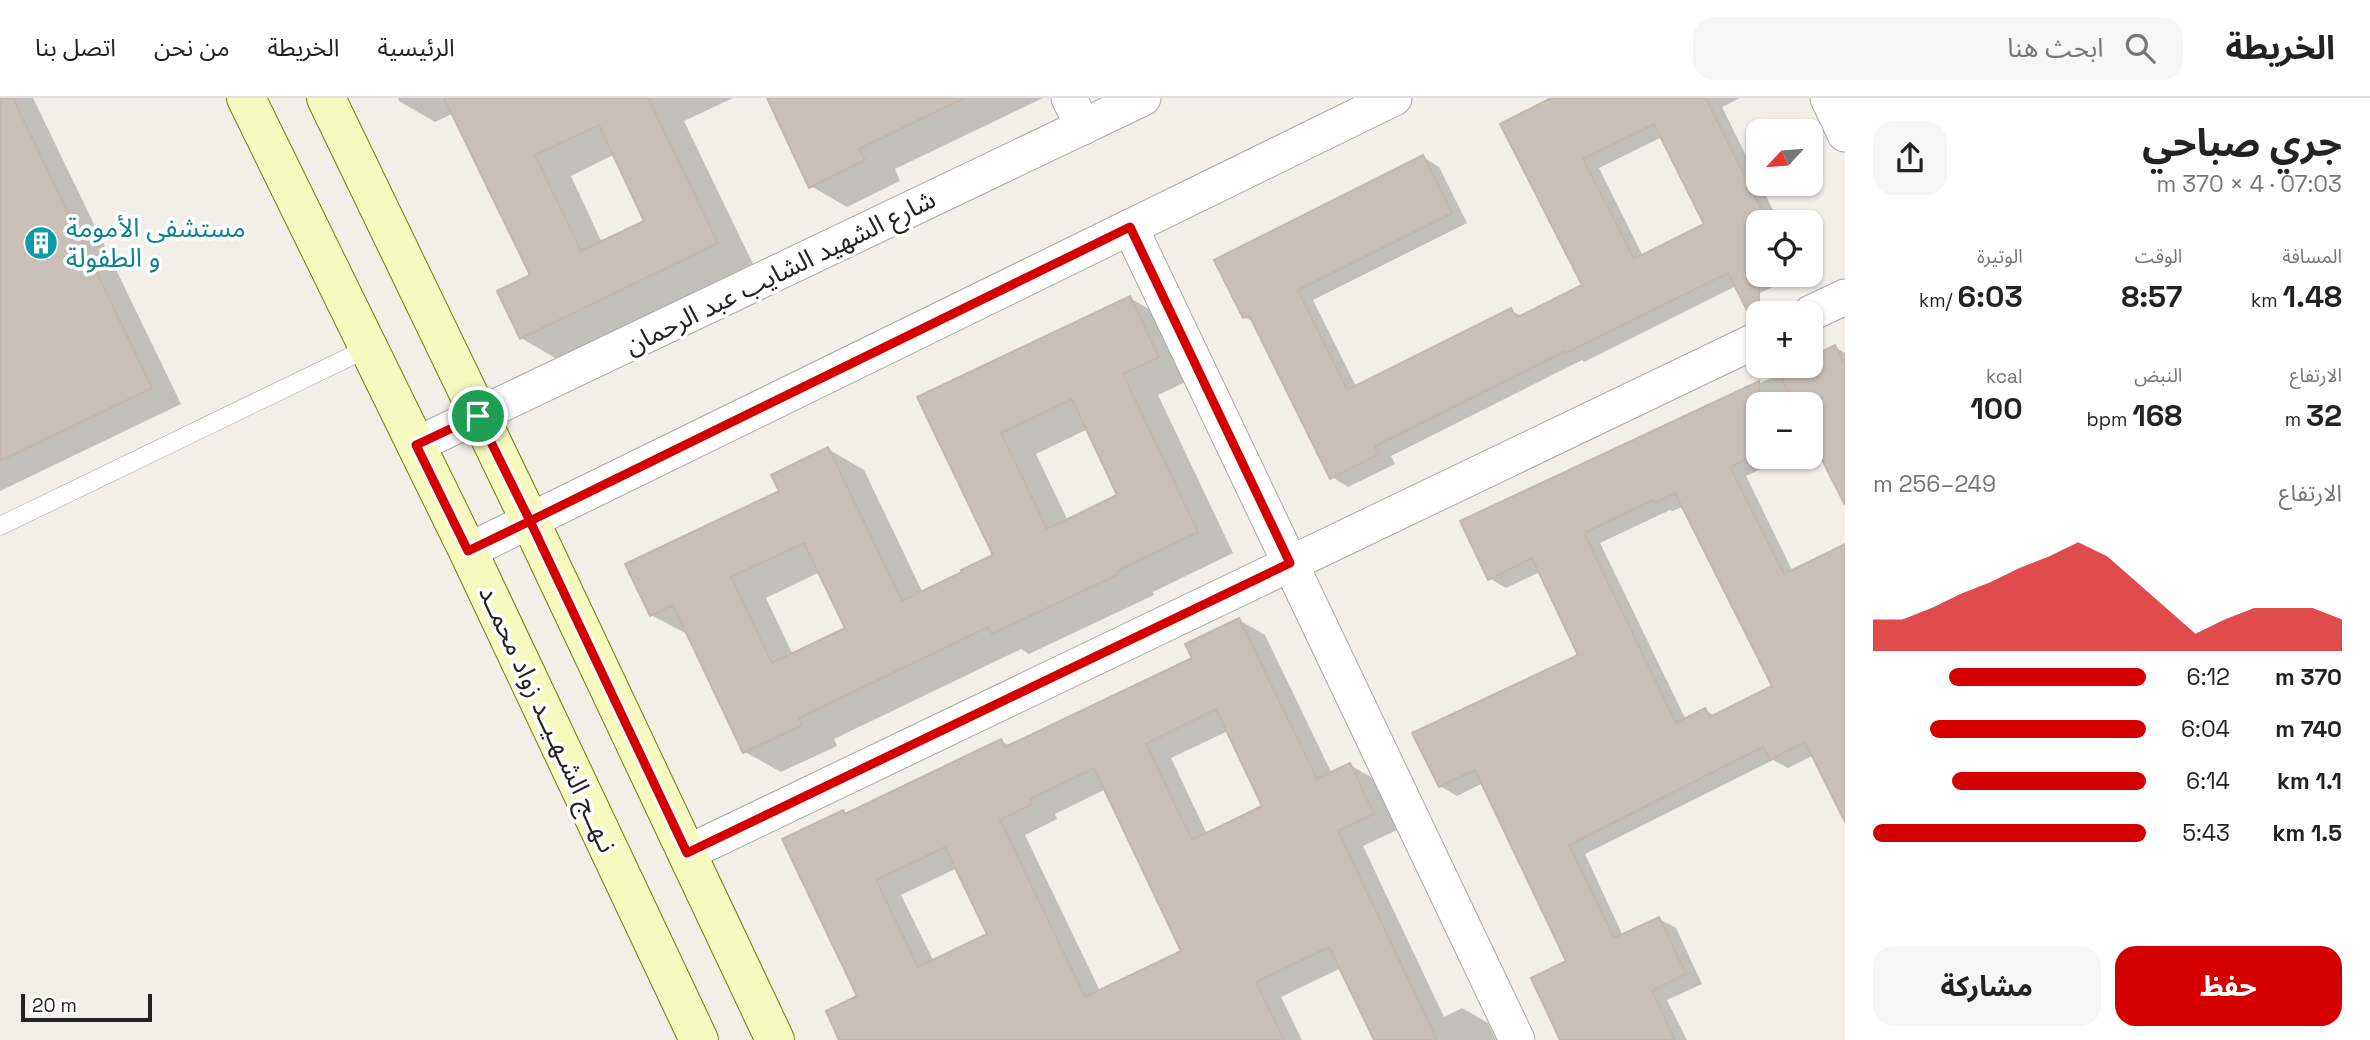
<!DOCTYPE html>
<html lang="ar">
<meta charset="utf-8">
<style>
:root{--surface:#fff;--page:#f6f6f6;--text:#222;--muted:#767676;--line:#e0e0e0;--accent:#d40000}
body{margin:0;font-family:"Space Grotesk","Noto Sans Arabic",sans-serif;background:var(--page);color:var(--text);direction:rtl;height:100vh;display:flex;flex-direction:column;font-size:26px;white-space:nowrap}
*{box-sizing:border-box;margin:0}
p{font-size:23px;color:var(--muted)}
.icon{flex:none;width:38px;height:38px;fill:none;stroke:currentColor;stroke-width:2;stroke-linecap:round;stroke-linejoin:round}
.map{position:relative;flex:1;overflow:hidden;direction:ltr}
.side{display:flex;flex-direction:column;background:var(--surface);width:525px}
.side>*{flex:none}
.needle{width:46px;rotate:244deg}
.fabs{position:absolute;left:1746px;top:21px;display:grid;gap:14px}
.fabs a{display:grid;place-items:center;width:77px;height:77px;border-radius:14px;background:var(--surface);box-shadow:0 2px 5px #0004;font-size:35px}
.scale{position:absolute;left:21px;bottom:18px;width:131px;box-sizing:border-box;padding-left:7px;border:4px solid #222;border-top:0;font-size:19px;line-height:24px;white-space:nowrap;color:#222;-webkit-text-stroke:5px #fff;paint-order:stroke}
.pin{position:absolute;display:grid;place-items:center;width:60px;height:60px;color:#fff;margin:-30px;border:4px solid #fff;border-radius:50%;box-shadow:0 2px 7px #0007}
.round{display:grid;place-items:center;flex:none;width:74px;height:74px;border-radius:21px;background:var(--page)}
.headline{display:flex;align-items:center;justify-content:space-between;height:119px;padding:0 28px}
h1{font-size:38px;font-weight:700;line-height:52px}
.stats{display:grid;grid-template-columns:repeat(3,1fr);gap:10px;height:119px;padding:7px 28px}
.stats div{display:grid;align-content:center}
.stats b{font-size:30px;font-weight:700}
.stats small{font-size:19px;font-weight:400}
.stats p{font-size:19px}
.chart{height:196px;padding:14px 28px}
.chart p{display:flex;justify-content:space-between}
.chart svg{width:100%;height:126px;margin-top:7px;fill:var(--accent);opacity:.7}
.button{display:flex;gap:14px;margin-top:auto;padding:14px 28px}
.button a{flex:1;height:80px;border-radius:21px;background:var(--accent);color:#fff;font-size:28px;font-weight:700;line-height:80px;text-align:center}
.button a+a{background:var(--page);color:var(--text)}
ul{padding:0 28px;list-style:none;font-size:23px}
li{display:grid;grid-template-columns:112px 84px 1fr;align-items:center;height:52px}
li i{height:18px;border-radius:9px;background:var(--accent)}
header{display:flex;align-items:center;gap:42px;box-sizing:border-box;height:98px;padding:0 35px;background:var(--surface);border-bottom:2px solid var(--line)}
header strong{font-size:33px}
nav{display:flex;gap:38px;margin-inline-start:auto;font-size:24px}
.search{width:490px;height:63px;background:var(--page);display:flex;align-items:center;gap:18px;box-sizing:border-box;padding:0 24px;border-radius:21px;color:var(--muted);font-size:26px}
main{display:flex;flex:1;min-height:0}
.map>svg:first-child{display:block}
.shadow{fill:#0003;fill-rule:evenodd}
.building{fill:#c7bfb8;stroke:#c4b6ab;stroke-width:2;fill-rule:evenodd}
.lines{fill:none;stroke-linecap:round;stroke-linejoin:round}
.lane-casing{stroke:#a9a9a9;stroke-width:19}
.street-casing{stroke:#a9a9a9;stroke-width:37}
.secondary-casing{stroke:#707d05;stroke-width:40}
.lane{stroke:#fff;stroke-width:18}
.street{stroke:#fff;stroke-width:35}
.secondary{stroke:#f7fabf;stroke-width:38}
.route-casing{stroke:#fff;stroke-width:14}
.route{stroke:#d40000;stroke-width:9}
.labels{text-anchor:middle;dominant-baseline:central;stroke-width:7;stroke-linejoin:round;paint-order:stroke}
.culture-label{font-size:26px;fill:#0d838f;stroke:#fff;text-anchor:start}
.street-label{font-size:26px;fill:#222;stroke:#fff}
</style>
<header>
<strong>الخريطة</strong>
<div class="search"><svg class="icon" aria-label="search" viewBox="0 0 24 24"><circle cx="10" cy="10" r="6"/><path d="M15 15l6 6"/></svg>ابحث هنا</div>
<nav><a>الرئيسية</a><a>الخريطة</a><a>من نحن</a><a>اتصل بنا</a></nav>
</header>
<main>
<section class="side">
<div class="headline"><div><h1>جري صباحي</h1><p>07:03 · 4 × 370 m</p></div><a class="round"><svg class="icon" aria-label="share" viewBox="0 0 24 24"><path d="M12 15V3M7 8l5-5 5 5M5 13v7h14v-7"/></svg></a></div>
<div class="stats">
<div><p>المسافة</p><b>1.48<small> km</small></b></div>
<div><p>الوقت</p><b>8:57</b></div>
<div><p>الوتيرة</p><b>6:03<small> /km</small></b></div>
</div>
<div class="stats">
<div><p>الارتفاع</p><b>32<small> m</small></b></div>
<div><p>النبض</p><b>168<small> bpm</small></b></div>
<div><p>kcal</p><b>100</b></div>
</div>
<div class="chart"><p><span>الارتفاع</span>249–256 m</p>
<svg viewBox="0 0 160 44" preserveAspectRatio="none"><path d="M0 44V33L10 33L20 29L30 24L40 20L50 15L60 11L70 6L80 11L90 20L100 29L110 38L120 33L130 29L140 29L150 29L160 33V44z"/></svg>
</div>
<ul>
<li><b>370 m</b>6:12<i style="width:72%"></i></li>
<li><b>740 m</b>6:04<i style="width:79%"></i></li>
<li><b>1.1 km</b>6:14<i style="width:71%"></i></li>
<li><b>1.5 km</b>5:43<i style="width:100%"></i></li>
</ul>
<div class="button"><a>حفظ</a><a>مشاركة</a></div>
</section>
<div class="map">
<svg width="1845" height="942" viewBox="0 0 1845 942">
<rect width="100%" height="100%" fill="#f2efe9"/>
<!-- shadow -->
<g class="shadow">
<path d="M0 0H33L181 306 0 393Z"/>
<path d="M398 0H733L684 23 753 166 557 261 521 240 532 178 454 15 435 24 399 3ZM615 56 647 123 602 145 571 78Z"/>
<path d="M769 0H1043L895 71 900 83 847 109 811 88Z"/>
<path d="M1572 0H1740L1722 9 1779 124H1759V177H1797L1754 198 1736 188 1584 264 1582 262 1391 358 1395 366 1348 389 1332 379 1254 224 1244 219 1423 59 1439 69 1467 125 1313 202 1357 290 1511 212 1523 219 1584 188ZM1662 39 1706 127 1643 158 1599 70Z"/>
<path d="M1130 200 1166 221 1194 280 1158 297 1233 455 1153 494 1154 497 1029 556 1021 551 834 641 837 648 781 674 745 654 689 537 651 517 828 351 864 372 923 495 995 458 919 300ZM1088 331 1120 398 1068 423 1036 356ZM820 474 847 531 793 557 766 500Z"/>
<path d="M1835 249 1845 255V403L1816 345 1811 347V306H1759V359H1786L1746 378 1793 474 1845 448V720L1814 657 1788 670 1773 662 1585 756 1623 838 1659 821 1676 830 1702 886 1667 902 1687 942H1569V864L1483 685 1457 698 1440 688 1580 557 1540 474 1506 490 1489 480 1462 423 1797 268H1811ZM1684 408 1774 589 1715 618 1705 612 1686 622 1600 445 1670 412 1673 413Z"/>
<path d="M1239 522 1265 537 1332 676 1350 667 1376 682 1399 731 1363 748 1444 919 1462 910 1488 925 1496 942H1375L1341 870 1281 899 1302 942H841L859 899 843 714 847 717 1001 643 1010 648 1194 560ZM1228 633 1265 708 1207 736 1171 660ZM1106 691 1184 854 1100 893 1025 737 1057 721 1055 716ZM957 770 989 837 934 864 901 797Z"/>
</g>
<!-- building -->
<g class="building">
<path d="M0 0H13L152 290 0 363Z"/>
<path d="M444 0H654L649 2 718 145 520 241 497 193 530 177ZM599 27 644 123 581 153 535 57Z"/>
<path d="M767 0H964L859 51 865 62 809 90Z"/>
<path d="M1551 0H1706L1768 124H1759V177H1762L1759 178V221L1752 222 1728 175 1566 255 1565 253 1375 348 1379 356 1330 381 1249 217 1243 220 1214 162 1423 57 1452 115 1298 192 1347 292 1511 210 1516 220 1582 187 1500 26ZM1654 26 1704 126 1634 161 1583 61Z"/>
<path d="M1130 198 1159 259 1123 276 1198 434 1117 473 1119 476 992 536 988 529 799 620 802 627 743 655 673 507 650 518 625 466 779 393 771 377 828 349 902 503 962 474 961 472 993 457 917 299ZM1072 301 1117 397 1047 431 1001 335ZM804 445 845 530 772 565 731 479Z"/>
<path d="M1835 247 1845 267V407L1811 340V306H1794L1779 275 1793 268H1811V259Z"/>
<path d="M1759 283V355L1730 369 1784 476 1845 446V724L1805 644 1770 662 1763 649 1569 747 1614 840 1659 819 1686 876 1652 893 1675 942H1560L1531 880 1566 863 1475 672 1439 689 1412 635 1578 557 1532 460 1488 482 1460 423ZM1675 395 1772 588 1710 619 1705 610 1676 625 1584 435 1653 402 1655 405Z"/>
<path d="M1239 520 1317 681 1350 665 1374 716 1338 733 1437 942H1374L1329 849 1256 884 1284 942H839L826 913 857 898 782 741 843 712 845 716 1001 641 1005 649 1192 560 1185 546ZM1216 611 1262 708 1192 742 1146 646ZM1094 670 1181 853 1085 899 1000 722 1032 706 1030 701ZM945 749 987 836 918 869 876 782Z"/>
</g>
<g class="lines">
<!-- lane casing -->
<g class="lane-casing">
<path id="lane" d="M0 428 368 250"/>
</g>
<!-- street casing -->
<g class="street-casing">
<g id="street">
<path d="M1069 0 1083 29"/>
<path d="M1828 0 1845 36"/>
<path d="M1130 129 1517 942"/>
<path d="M1811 215 1845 199"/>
<path d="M416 347 1143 0"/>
<path d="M468 453 1394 0"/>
<path d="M687 755 1759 241"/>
</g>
</g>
<!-- secondary casing -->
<g class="secondary-casing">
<g id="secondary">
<path d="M246 0 468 453 699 942"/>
<path d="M326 0 530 423 775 942"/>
</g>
</g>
<!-- lane -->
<use href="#lane" class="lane"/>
<!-- street -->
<use href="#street" class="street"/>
<!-- secondary -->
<use href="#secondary" class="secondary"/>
</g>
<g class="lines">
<!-- route casing -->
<g class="route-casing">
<path id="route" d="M478 318 416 347 468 453 530 423 687 755 1290 465 1130 129 530 423 478 318"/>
</g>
<!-- route -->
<use href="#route" class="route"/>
</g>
<!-- icons -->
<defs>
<g id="building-disc" transform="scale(1.75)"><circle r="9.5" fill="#0f9aa8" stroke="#fff"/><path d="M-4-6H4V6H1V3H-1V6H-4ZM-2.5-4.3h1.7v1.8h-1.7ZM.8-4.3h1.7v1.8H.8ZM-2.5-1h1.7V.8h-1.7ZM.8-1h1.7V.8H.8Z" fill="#fff"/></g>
</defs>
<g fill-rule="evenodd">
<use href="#building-disc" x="41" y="145"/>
</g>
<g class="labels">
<!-- culture labels -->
<g class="culture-label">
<text x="66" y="130">مستشفى الأمومة<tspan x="66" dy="30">و الطفولة</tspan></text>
</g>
<!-- street labels -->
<g class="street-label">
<text transform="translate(780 174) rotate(-26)">شارع الشهيد الشايب عبد الرحمان</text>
<text transform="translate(548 621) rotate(65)">نـهــج الشـهـيــد زواد محمــد</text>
</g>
</g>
</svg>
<div class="fabs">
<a><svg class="needle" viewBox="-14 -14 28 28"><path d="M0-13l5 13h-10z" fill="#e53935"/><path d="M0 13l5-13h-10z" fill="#767676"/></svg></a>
<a><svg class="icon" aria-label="locate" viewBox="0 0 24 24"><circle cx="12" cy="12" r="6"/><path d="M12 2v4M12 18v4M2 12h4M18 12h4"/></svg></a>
<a>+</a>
<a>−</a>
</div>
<div class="scale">20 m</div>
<div class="pin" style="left:478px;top:318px;background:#1e9e55"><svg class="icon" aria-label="arrive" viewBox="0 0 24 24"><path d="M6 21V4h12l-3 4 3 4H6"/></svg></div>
</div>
</main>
